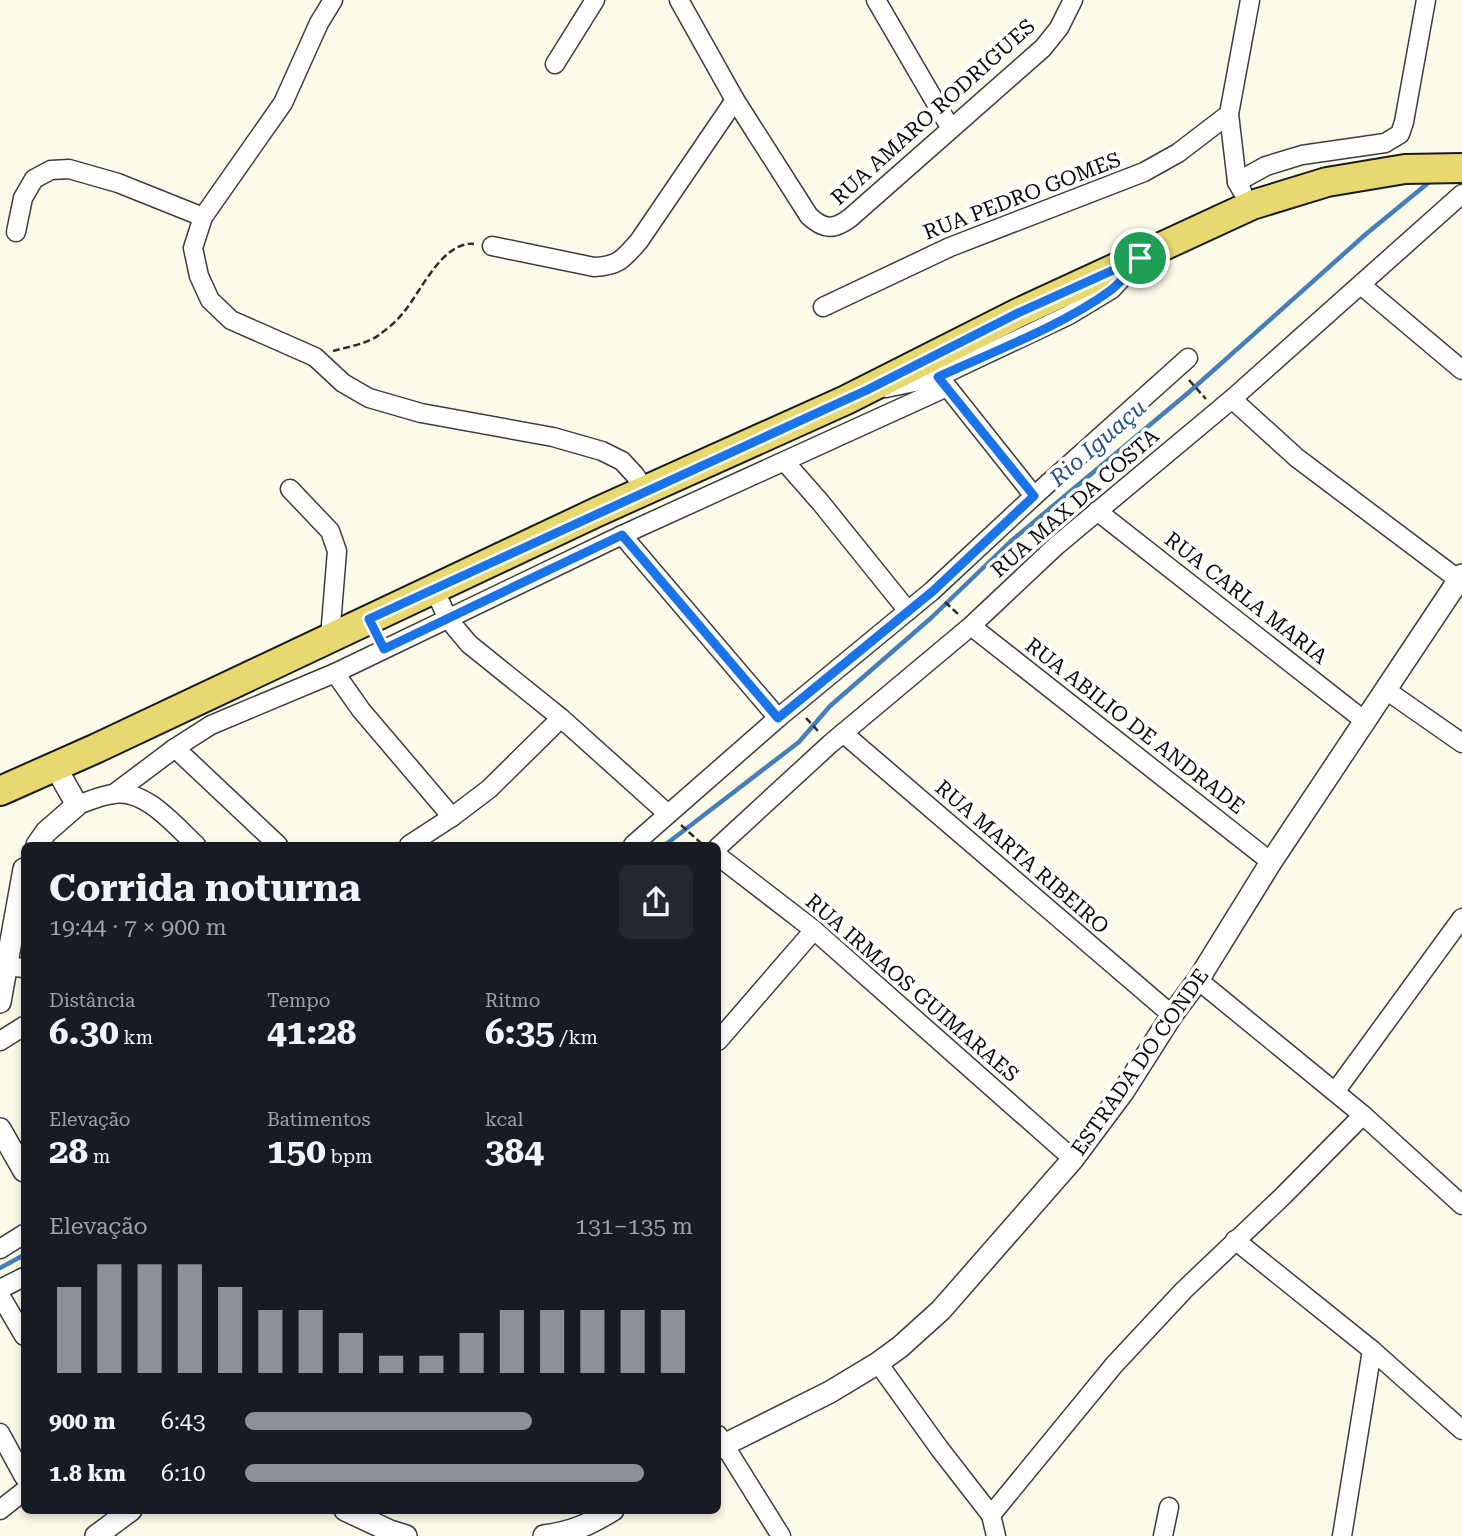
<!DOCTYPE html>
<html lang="pt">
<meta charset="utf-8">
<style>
:root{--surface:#171b24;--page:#242831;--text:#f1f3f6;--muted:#9ea1a6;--accent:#8c9099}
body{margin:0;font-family:"Roboto Serif",serif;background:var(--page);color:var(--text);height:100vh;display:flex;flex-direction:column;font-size:26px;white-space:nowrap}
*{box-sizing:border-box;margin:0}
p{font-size:23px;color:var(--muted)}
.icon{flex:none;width:38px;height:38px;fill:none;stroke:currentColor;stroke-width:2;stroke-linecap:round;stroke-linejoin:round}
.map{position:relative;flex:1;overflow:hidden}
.sheet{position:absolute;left:21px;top:842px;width:700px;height:672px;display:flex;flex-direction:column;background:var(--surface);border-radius:10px;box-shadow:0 4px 10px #0003}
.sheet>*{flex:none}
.pin{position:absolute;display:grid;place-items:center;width:60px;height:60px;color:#fff;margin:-30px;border:4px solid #fff;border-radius:50%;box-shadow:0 2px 7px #0007}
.round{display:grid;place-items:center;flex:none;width:74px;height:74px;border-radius:10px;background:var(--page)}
.summary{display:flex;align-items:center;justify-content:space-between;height:119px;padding:0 28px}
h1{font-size:38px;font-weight:700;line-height:52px}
.figures{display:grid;grid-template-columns:repeat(3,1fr);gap:10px;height:119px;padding:7px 28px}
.figures div{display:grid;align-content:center}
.figures b{font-size:35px;font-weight:700}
.figures small{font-size:19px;font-weight:400}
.figures p{font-size:19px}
.chart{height:196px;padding:14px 28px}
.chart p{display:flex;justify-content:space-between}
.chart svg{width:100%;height:126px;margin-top:7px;stroke:var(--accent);stroke-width:6}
ul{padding:0 28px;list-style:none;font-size:23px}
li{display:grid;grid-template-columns:112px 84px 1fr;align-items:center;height:52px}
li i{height:18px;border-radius:9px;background:var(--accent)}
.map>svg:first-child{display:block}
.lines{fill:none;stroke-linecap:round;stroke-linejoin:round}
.stream{stroke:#467ebb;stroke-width:4.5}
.minor-casing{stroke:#3d3d3d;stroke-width:21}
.tertiary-casing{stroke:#3d3d3d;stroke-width:24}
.primary-casing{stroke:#1b1b1b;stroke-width:32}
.path{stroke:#2c2c2c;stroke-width:2.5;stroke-dasharray:7 3.5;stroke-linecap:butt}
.minor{stroke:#fff;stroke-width:18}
.tertiary{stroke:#fff;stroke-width:21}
.primary{stroke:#e7d870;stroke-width:28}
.route-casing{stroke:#fff;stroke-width:14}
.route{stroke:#1a73e8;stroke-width:9}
.labels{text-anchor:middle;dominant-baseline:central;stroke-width:7;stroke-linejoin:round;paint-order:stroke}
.street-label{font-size:21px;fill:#0a0a0a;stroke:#fff}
.water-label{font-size:23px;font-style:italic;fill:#24528c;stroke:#fff}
</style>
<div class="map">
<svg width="1462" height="1536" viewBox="0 0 1462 1536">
<rect width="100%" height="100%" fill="#fcfbea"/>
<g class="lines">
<!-- stream -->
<g class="stream">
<path d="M665 845 799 742 830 706 931 618 1011 541 1188 393 1366 234 1433 179"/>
<path d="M0 1268 24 1255"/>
</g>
<!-- minor casing -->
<g class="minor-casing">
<g id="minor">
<path d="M333 0 319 23 283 103 203 217 193 248 199 276 210 300 231 320 315 357 343 383 369 398 421 413 553 437 602 451 622 461 635 475 645 491"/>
<path d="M679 0 735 100 809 216C824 230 834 230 850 218L1043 48 1059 28 1073 0"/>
<path d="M876 0 951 129"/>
<path d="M555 64 595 0"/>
<path d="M1237 182 1266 166 1302 155 1385 143 1400 134 1404 122 1426 0"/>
<path d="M1242 191 1237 182 1229 114 1250 0"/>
<path d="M16 232 23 198 34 179 51 170 69 169 118 183 203 217"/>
<path d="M492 246 594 267C619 266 623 259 639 241L735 100"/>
<path d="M1361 285 1462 370"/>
<path d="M823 307 950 247 1144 172 1178 153 1229 114"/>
<path d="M941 379 1034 496"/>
<path d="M886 388 938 377 1069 315 1112 289 1136 263"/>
<path d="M1232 399 1297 458 1459 580"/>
<path d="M785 462 821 503 908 611"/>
<path d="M290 489 330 531 337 551 330 637"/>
<path d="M1097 511 1366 722"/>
<path d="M622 535 778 718"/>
<path d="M434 589 448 619 469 644 561 718 668 814"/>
<path d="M971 626 1271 862"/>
<path d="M335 673 361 710 452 817"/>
<path d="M1386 690 1462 743"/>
<path d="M843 733 1172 1015"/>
<path d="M175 748 278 845"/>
<path d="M115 793 175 748 211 725 335 673 622 535 947 387"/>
<path d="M77 805C89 801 102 795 114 794 146 789 175 826 196 845"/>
<path d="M409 845 452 817 489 789 561 718"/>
<path d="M633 845 778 718 932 591 1034 496 1188 358"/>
<path d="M718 847 830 744 971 626 1056 546 1232 399 1462 194"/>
<path d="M718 856 814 930 1073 1159"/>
<path d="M6 966 24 968"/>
<path d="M1198 980 1363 1115 1462 1205"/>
<path d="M0 1041 24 1026"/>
<path d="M718 1041 814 930"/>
<path d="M1335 1092 1462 918"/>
<path d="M1235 1240 1372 1350 1462 1430"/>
<path d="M0 1249 24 1234"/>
<path d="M0 1289 24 1277"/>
<path d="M0 1295 24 1336"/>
<path d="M878 1363 939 1448 991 1515"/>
<path d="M0 1433 24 1477"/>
<path d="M718 1435 781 1536"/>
<path d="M0 1510 24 1491"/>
<path d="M996 1536 991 1515 1114 1365 1184 1290 1283 1196 1363 1115"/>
<path d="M1163 1536 1169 1507"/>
<path d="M1342 1536 1372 1350"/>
</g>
</g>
<!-- tertiary casing -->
<g class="tertiary-casing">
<g id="tertiary">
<path d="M37 845 46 832 77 805 55 766"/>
<path d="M0 1002 24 869"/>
<path d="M0 1129 24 1171"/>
<path d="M718 1448 830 1392 878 1363 900 1347 941 1310 1073 1159 1123 1092 1172 1015 1198 980 1271 862 1462 575"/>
<path d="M345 1510 390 1531 406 1536"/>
<path d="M96 1536 131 1510"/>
<path d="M544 1536C573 1532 588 1525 613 1510"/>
</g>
</g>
<!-- primary casing -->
<g class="primary-casing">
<path id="primary" d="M0 791 97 748 597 512 846 400 1018 313 1252 205 1327 182 1405 169 1462 168"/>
</g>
<!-- path -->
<g class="path">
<path d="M333 351C347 347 367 344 379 335 387 329 397 321 403 313 421 292 442 241 474 244"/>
<path d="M1189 380 1206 399"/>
<path d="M945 602 958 614"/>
<path d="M806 718 818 731"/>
<path d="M681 825 702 844"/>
</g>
<!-- minor -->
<use href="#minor" class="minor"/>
<!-- tertiary -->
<use href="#tertiary" class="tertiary"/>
<!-- primary -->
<use href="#primary" class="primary"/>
</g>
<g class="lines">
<!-- route casing -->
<g class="route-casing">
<path id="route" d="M1140 258C1131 269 1123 281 1111 290 1064 325 992 352 938 377L1034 496 933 591 778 718 622 535 384 649 369 619 867 390 1018 313Z"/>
</g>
<!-- route -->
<use href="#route" class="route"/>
</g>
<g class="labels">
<!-- street labels -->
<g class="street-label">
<text transform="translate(933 112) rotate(-42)">RUA AMARO RODRIGUES</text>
<text transform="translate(1022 196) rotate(-21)">RUA PEDRO GOMES</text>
<text transform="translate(1075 503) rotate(-41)">RUA MAX DA COSTA</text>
<text transform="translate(1246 598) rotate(38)">RUA CARLA MARIA</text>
<text transform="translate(1135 726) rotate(38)">RUA ABILIO DE ANDRADE</text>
<text transform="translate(1022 857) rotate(41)">RUA MARTA RIBEIRO</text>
<text transform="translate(912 988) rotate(41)">RUA IRMAOS GUIMARAES</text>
<text transform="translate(1140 1062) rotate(-55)">ESTRADA DO CONDE</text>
</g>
<!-- water labels -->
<g class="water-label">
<text transform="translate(1098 443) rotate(-41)">Rio Iguaçu</text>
</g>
</g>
</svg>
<div class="pin" style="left:1140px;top:258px;background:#1e9e55"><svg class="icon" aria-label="arrive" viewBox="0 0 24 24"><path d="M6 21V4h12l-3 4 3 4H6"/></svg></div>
<section class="sheet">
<div class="summary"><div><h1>Corrida noturna</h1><p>19:44 · 7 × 900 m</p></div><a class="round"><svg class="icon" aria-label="share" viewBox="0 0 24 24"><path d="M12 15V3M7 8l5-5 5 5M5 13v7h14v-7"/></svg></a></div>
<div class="figures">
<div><p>Distância</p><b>6.30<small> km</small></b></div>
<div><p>Tempo</p><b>41:28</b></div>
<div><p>Ritmo</p><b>6:35<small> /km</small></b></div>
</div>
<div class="figures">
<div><p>Elevação</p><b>28<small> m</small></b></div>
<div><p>Batimentos</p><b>150<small> bpm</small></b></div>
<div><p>kcal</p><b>384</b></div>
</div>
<div class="chart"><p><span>Elevação</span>131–135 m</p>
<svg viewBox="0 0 160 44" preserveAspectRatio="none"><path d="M5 44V14M15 44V6M25 44V6M35 44V6M45 44V14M55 44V22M65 44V22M75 44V30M85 44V38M95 44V38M105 44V30M115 44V22M125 44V22M135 44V22M145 44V22M155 44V22"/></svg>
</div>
<ul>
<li><b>900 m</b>6:43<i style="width:64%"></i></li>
<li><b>1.8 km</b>6:10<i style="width:89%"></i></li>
</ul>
</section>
</div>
